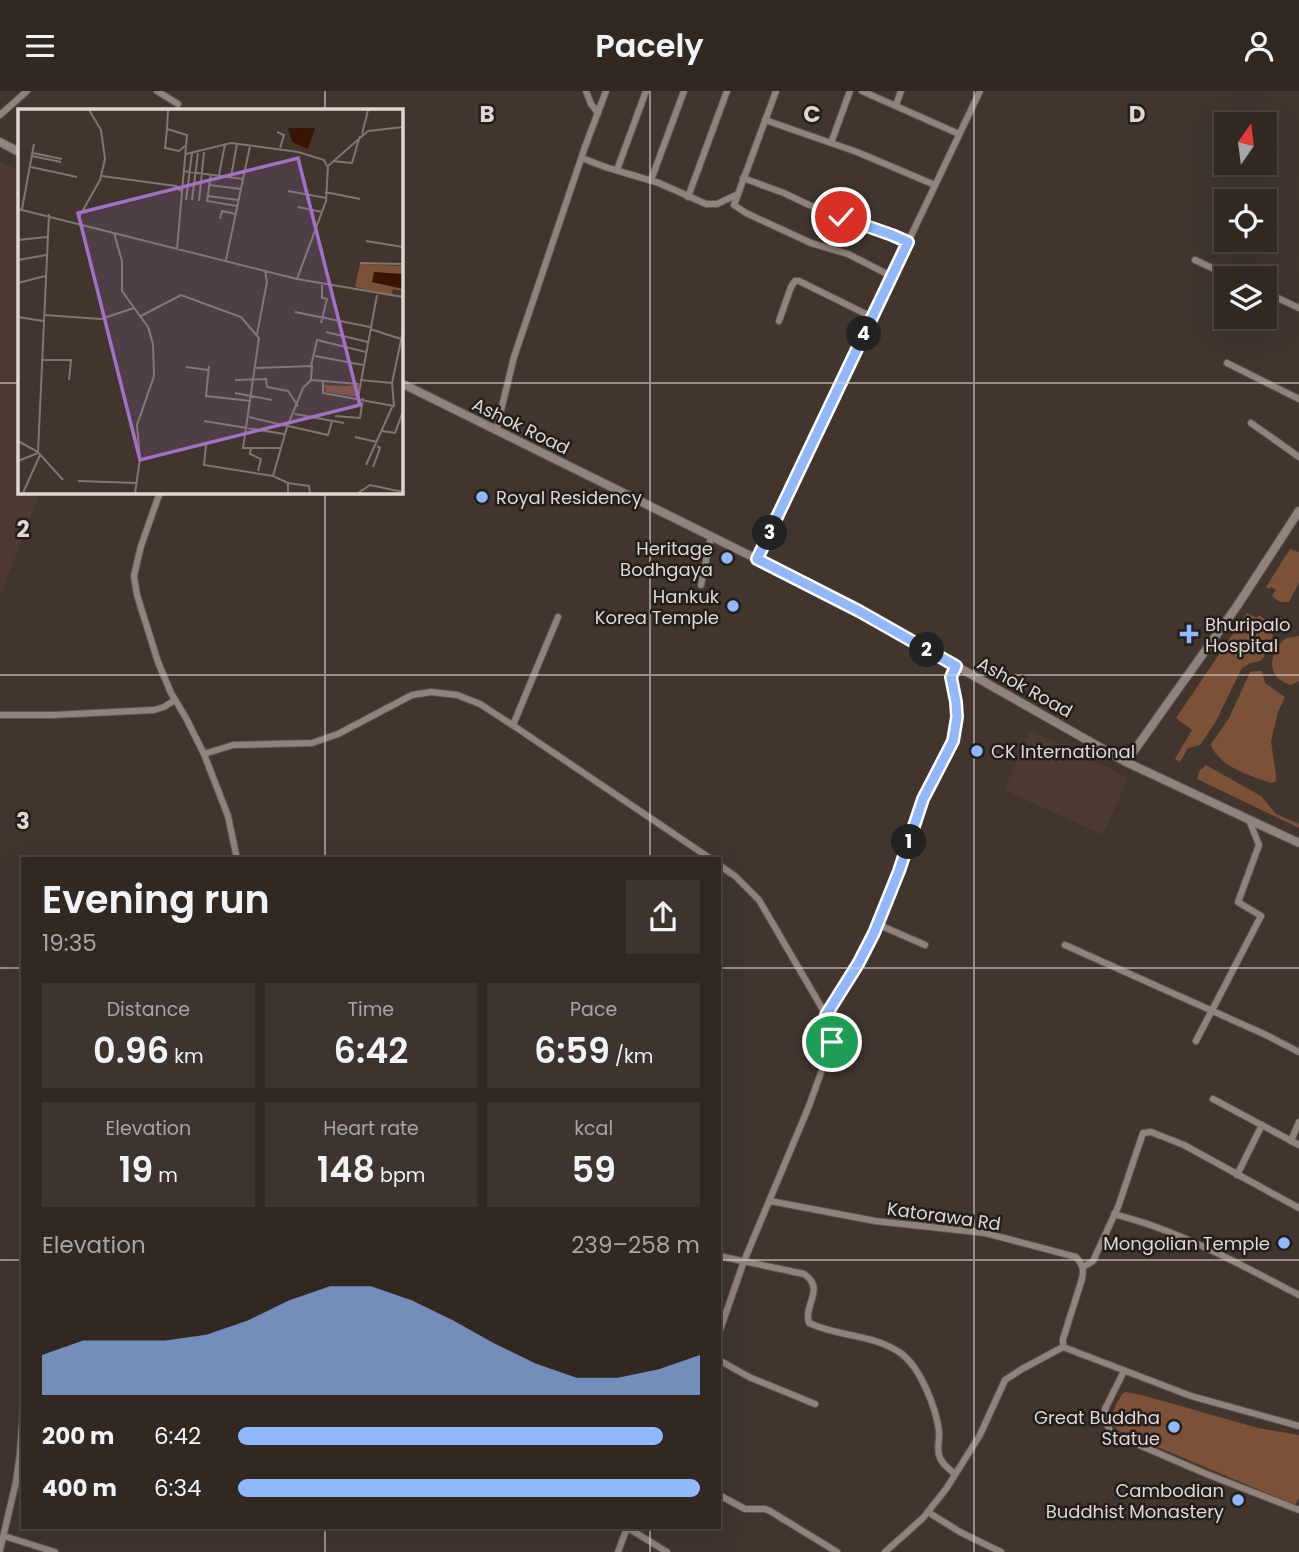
<!DOCTYPE html>
<meta charset="utf-8">
<style>
:root{--surface:#312822;--page:#3d342f;--text:#f1f3f6;--muted:#a8a6a5;--line:#4c4440;--accent:#91b8fd}
body{margin:0;font-family:Poppins,sans-serif;background:var(--page);color:var(--text);height:100vh;display:flex;flex-direction:column;font-size:26px;white-space:nowrap}
*{box-sizing:border-box;margin:0}
p{font-size:23px;color:var(--muted)}
.icon{flex:none;width:38px;height:38px;fill:none;stroke:currentColor;stroke-width:2;stroke-linecap:round;stroke-linejoin:round}
.map{position:relative;flex:1;overflow:hidden}
.panel{position:absolute;left:21px;top:766px;width:700px;height:672px;display:flex;flex-direction:column;background:var(--surface);border-radius:0px;box-shadow:0 7px 28px #0002,0 0 0 2px var(--line)}
.panel>*{flex:none}
.needle{width:46px;rotate:14deg}
.tools{position:absolute;left:1214px;top:21px;display:grid;gap:14px}
.tools a{display:grid;place-items:center;width:63px;height:63px;border-radius:0px;background:var(--surface);box-shadow:0 7px 28px #0002,0 0 0 2px var(--line);font-size:35px}
.pin{position:absolute;display:grid;place-items:center;width:60px;height:60px;color:#fff;margin:-30px;border:4px solid #fff;border-radius:50%;box-shadow:0 2px 7px #0007}
.km{position:absolute;width:35px;height:35px;margin:-18px;border-radius:50%;background:#222;color:#fff;font-size:19px;line-height:35px;text-align:center}
.round{display:grid;place-items:center;flex:none;width:74px;height:74px;border-radius:0px;background:var(--page)}
.head{display:flex;align-items:center;justify-content:space-between;height:119px;padding:0 21px}
h1{font-size:38px;font-weight:600;line-height:52px}
.figures{display:grid;grid-template-columns:repeat(3,1fr);gap:10px;height:119px;padding:7px 21px}
.figures div{display:grid;align-content:center;border-radius:0px;background:var(--page);text-align:center}
.figures b{font-size:35px;font-weight:600}
.figures small{font-size:19px;font-weight:400}
.figures p{font-size:19px}
.chart{height:196px;padding:14px 21px}
.chart p{display:flex;justify-content:space-between}
.chart svg{width:100%;height:126px;margin-top:7px;fill:var(--accent);opacity:.7}
ul{padding:0 21px;list-style:none;font-size:23px}
li{display:grid;grid-template-columns:112px 84px 1fr;align-items:center;height:52px}
li i{height:18px;border-radius:9px;background:var(--accent)}
header{display:flex;justify-content:space-between;align-items:center;height:91px;padding:0 21px;background:var(--surface);font-size:32px;font-weight:600}
.map>svg:first-child{display:block}
.built{fill:#4d3a30}
.green{fill:#7b5138}
.lines{fill:none;stroke-linecap:round;stroke-linejoin:round}
.minor-casing{stroke:#5f544e;stroke-width:8}
.tertiary-casing{stroke:#5f544e;stroke-width:10}
.minor{stroke:#91837b;stroke-width:6}
.tertiary{stroke:#91837b;stroke-width:8}
.route-casing{stroke:#fff;stroke-width:14}
.route{stroke:#91b8fd;stroke-width:9}
.grid{fill:none;stroke:#dfd7d2;stroke-width:2;stroke-opacity:0.55}
.poi-dot{fill:#91b8fd;stroke:#231e1b;stroke-width:2.5}
.labels{text-anchor:middle;dominant-baseline:central;stroke-width:5;stroke-linejoin:round;paint-order:stroke}
.street-label{font-size:18px;fill:#dfd7d2;stroke:#231e1b}
.poi-label{font-size:18px;fill:#dfd7d2;stroke:#231e1b;text-anchor:end}
.inset-road{fill:none;stroke:#807670;stroke-width:2}
.view{fill:#a370c7;fill-opacity:0.15;stroke:#a370c7;stroke-width:3.5}
.inset-edge{fill:none;stroke:#dfd7d2;stroke-width:3.5}
.grid-label{font-size:23px;text-anchor:middle;font-weight:bold;fill:#dfd7d2;stroke:#231e1b;stroke-width:5;stroke-linejoin:round;paint-order:stroke}
</style>
<header><svg class="icon" aria-label="menu" viewBox="0 0 24 24"><path d="M4 6h16M4 12h16M4 18h16"/></svg>Pacely<svg class="icon" aria-label="person" viewBox="0 0 24 24"><circle cx="12" cy="8" r="4"/><path d="M4 21q1-7 8-7t8 7"/></svg></header>
<div class="map">
<svg width="1299" height="1461" viewBox="0 0 1299 1461">
<rect width="100%" height="100%" fill="#41352e"/>
<!-- built -->
<g class="built">
<path d="M0 70 19 80V401H40L0 506Z"/>
<path d="M1030 639 1128 687 1103 744 1004 699Z"/>
</g>
<!-- green -->
<g class="green">
<path d="M1290 458 1299 461V492L1289 511H1280L1272 505 1276 499 1271 496 1269 498 1266 496Z"/>
<path d="M1247 522 1257 527 1259 524 1266 529 1273 546 1265 561 1264 566 1260 570 1251 572 1242 577 1215 632 1200 654 1188 657 1180 671 1175 668 1192 639 1176 627Z"/>
<path d="M1299 545V590L1291 594C1274 590 1267 575 1276 559 1278 555 1282 549 1287 547 1291 546 1295 546 1299 545Z"/>
<path d="M1255 580H1262L1265 592 1285 606 1278 621 1271 650 1276 684V690L1271 692C1252 686 1216 674 1211 653L1229 627 1250 581Z"/>
<path d="M1206 674 1261 705 1276 723 1299 733V737L1197 688 1199 680Z"/>
<path d="M1126 1301 1142 1304 1258 1337 1299 1344V1407L1295 1414 1117 1339C1108 1325 1115 1314 1123 1302Z"/>
</g>
<g class="lines">
<!-- minor casing -->
<g class="minor-casing">
<g id="minor">
<path d="M157 0 178 13"/>
<path d="M586 0 591 13 598 22"/>
<path d="M776 0 734 114 746 122 811 152 848 163 891 185"/>
<path d="M862 0 959 43"/>
<path d="M896 14 901 0"/>
<path d="M0 24 27 0"/>
<path d="M765 29 857 61 935 94"/>
<path d="M831 52 850 0"/>
<path d="M582 67 605 76 659 92 706 113H717L736 104"/>
<path d="M617 79 646 0"/>
<path d="M743 87 784 102 809 114 885 141 908 151"/>
<path d="M651 89 684 0"/>
<path d="M688 106 727 0"/>
<path d="M1195 169 1234 187"/>
<path d="M1265 201 1299 217"/>
<path d="M779 230 791 196 795 190H799L872 226"/>
<path d="M1227 272 1299 308"/>
<path d="M1251 332 1299 366"/>
<path d="M496 340 514 266 585 56 606 0"/>
<path d="M160 401 141 455 136 476 134 485 137 504 158 571 171 602 186 627 204 663 228 725 237 768"/>
<path d="M757 468 980 0"/>
<path d="M701 494 711 445"/>
<path d="M0 624H53L154 619 164 616 175 609"/>
<path d="M513 634 558 526"/>
<path d="M204 663 233 654 312 652 338 643 412 604 431 601 457 604 480 613 517 637 711 768"/>
<path d="M719 774 735 785 759 809 826 924 833 944 832 951 809 1015 744 1170 719 1242"/>
<path d="M877 833 925 854"/>
<path d="M1065 854 1264 943 1299 961"/>
<path d="M826 924 858 873 874 842 899 780 923 708 953 650 957 626 956 611 951 586 956 575"/>
<path d="M1196 950 1261 825 1238 811 1259 754 1249 729"/>
<path d="M1213 1008 1299 1054"/>
<path d="M1291 1050 1299 1031"/>
<path d="M1237 1084 1262 1034"/>
<path d="M770 1110 875 1130 985 1142 1076 1166C1083 1174 1084 1178 1082 1188L1063 1248V1256L1022 1278 1005 1289 980 1344 946 1398 923 1427 885 1461"/>
<path d="M1114 1123C1128 1127 1143 1131 1156 1136 1206 1154 1252 1180 1299 1204"/>
<path d="M719 1165 804 1183C826 1198 803 1213 809 1232 838 1246 875 1243 902 1263 921 1278 936 1317 939 1340 940 1349 936 1359 940 1367 943 1374 950 1379 955 1383"/>
<path d="M1083 1176 1093 1170 1118 1116 1143 1042 1151 1041 1184 1054 1299 1117"/>
<path d="M1063 1256 1191 1305 1299 1335"/>
<path d="M719 1269 749 1286 815 1313"/>
<path d="M1124 1280 1105 1318 1107 1333 1111 1342 1209 1384 1299 1419"/>
<path d="M719 1404 745 1418H765L770 1420 837 1461"/>
<path d="M928 1421 960 1441 1001 1461"/>
<path d="M628 1437 667 1461"/>
<path d="M4 1445 55 1461"/>
<path d="M0 1459 16 1391 20 1362 23 1319"/>
<path d="M618 1461 627 1437"/>
</g>
</g>
<!-- tertiary casing -->
<g class="tertiary-casing">
<g id="tertiary">
<path d="M0 51 19 61"/>
<path d="M401 292 757 468 859 520 1126 671 1299 752"/>
<path d="M1126 671 1237 515 1299 420"/>
</g>
</g>
<!-- minor -->
<use href="#minor" class="minor"/>
<!-- tertiary -->
<use href="#tertiary" class="tertiary"/>
</g>
<g class="lines">
<!-- route casing -->
<g class="route-casing">
<path id="route" d="M832 951 833 944 826 924 858 873 874 842 899 780 923 708 953 650 957 626 956 611 951 586 956 575 859 520 757 468 908 151 892 144 841 126"/>
</g>
<!-- route -->
<use href="#route" class="route"/>
</g>
<!-- grid -->
<path class="grid" d="M325 0V19M650 0V768M974 0V1461M0 292H19M401 292H1299M325 401V768M0 584H1299M0 877H23M719 877H1299M0 1169H23M719 1169H1299M325 1437V1461M650 1437V1461"/>
<!-- markers -->
<g class="poi-dot">
<circle cx="482" cy="406" r="7"/>
<circle cx="727" cy="467" r="7"/>
<circle cx="733" cy="515" r="7"/>
<path d="M1185.5 532.5h7v7h7v7h-7v7h-7v-7h-7v-7h7z"/>
<circle cx="977" cy="660" r="7"/>
<circle cx="1284" cy="1152" r="7"/>
<circle cx="1174" cy="1336" r="7"/>
<circle cx="1238" cy="1409" r="7"/>
</g>
<g class="labels">
<!-- street labels -->
<g class="street-label">
<text transform="translate(521 335) rotate(26)">Ashok Road</text>
<text transform="translate(1025 596) rotate(29)">Ashok Road</text>
<text transform="translate(944 1125) rotate(8)">Katorawa Rd</text>
</g>
<!-- poi labels -->
<g class="poi-label">
<text x="496" y="406" text-anchor="start">Royal Residency</text>
<text x="713" y="457">Heritage<tspan x="713" dy="21">Bodhgaya</tspan></text>
<text x="719" y="505">Hankuk<tspan x="719" dy="21">Korea Temple</tspan></text>
<text x="1205" y="533" text-anchor="start">Bhuripalo<tspan x="1205" dy="21">Hospital</tspan></text>
<text x="991" y="660" text-anchor="start">CK International</text>
<text x="1270" y="1152">Mongolian Temple</text>
<text x="1160" y="1326">Great Buddha<tspan x="1160" dy="21">Statue</tspan></text>
<text x="1224" y="1399">Cambodian<tspan x="1224" dy="21">Buddhist Monastery</tspan></text>
</g>
</g>
<!-- overview -->
<g transform="translate(18 18)">
<rect width="385" height="385" fill="#41352e"/>
<path d="M342 155 385 157V182L375 180 373 186 337 178ZM306 276 330 277 342 276 339 288 308 283Z" fill="#7b5138"/>
<path d="M270 19H297L290 40 274 33ZM356 163 385 165V180L354 173Z" fill="#391400"/>
<path class="inset-road" d="M150 1 149 20 169 26 159 140M149 20 147 39 161 42 167 37M259 23 266 26 262 39M344 25 350 1M15 44 44 50M168 45 213 34 280 43 306 51 309 57M14 47 43 53M315 52 334 54 342 27M13 58 59 68M165 62 225 70M193 65 189 92 219 97M201 66 207 35M84 67 158 77 163 82M213 68 219 35M191 76 223 80M270 82 308 89M307 83 342 90M190 87 220 91M168 91 174 44M174 91 180 44M181 92 186 43M280 98 304 103M0 100 279 170 385 188M4 100 16 35M60 110 82 71 87 50 83 21 71 1M202 110 204 102 218 105M96 124 104 152V182L130 218 135 235 136 267 119 316 122 350 117 384M0 131 29 128M348 132 385 138M0 151 28 146M208 151 232 37M342 154 385 155M279 170 308 92 310 57 350 22 385 18M0 174 27 167M277 203 352 218M26 206 83 210 116 199M123 207 163 186 223 208 241 229 225 339H262M0 208 25 212M303 214 309 190 304 189V176M352 220 383 230M308 223 350 233M239 225 249 173 247 161M297 247 345 256M23 251H53L51 271M191 257 188 287 233 292M293 257 299 231 348 243M168 258 190 261M238 259 294 257 293 271 285 279 269 318 255 367 270 374V384M217 271 248 270 249 278 270 282 280 297M293 271 341 275M342 271 374 274 385 222M305 273V284L376 297 374 274M217 284 254 291M340 289 359 186M277 305 326 314M317 307 342 309 345 289M231 308 269 317M186 312 266 325M270 317 310 326 314 312M364 322 377 324 385 302M337 328 359 333M0 332 20 343 45 371M188 336 186 356 255 367M233 339 232 345 243 350 240 362M20 343 31 105M0 352 20 344M348 356 375 296M355 358 362 339 359 337M60 372 119 374M270 374 291 377 292 384M5 384 22 346M340 384 352 376 385 383"/>
<path class="view" d="M280 49 342 296 122 351 60 104Z"/>
<rect width="385" height="385" class="inset-edge"/>
</g>
<g class="grid-label">
<text x="487" y="31">B</text>
<text x="812" y="31">C</text>
<text x="1137" y="31">D</text>
<text x="23" y="446">2</text>
<text x="23" y="738">3</text>
</g>
</svg>
<div class="tools">
<a><svg class="needle" viewBox="-14 -14 28 28"><path d="M0-13l5 13h-10z" fill="#e53935"/><path d="M0 13l5-13h-10z" fill="#a8a6a5"/></svg></a>
<a><svg class="icon" aria-label="locate" viewBox="0 0 24 24"><circle cx="12" cy="12" r="6"/><path d="M12 2v4M12 18v4M2 12h4M18 12h4"/></svg></a>
<a><svg class="icon" aria-label="layers" viewBox="0 0 24 24"><path d="M12 4l9 5-9 5-9-5zM3 14l9 5 9-5"/></svg></a>
</div>
<div class="pin" style="left:832px;top:951px;background:#1e9e55"><svg class="icon" aria-label="arrive" viewBox="0 0 24 24"><path d="M6 21V4h12l-3 4 3 4H6"/></svg></div>
<div class="pin" style="left:841px;top:126px;background:#d93025"><svg class="icon" aria-label="check" viewBox="0 0 24 24"><path d="M5 12l5 5 9-10"/></svg></div>
<b class="km" style="left:909px;top:751px">1</b>
<b class="km" style="left:927px;top:559px">2</b>
<b class="km" style="left:770px;top:442px">3</b>
<b class="km" style="left:864px;top:243px">4</b>
<section class="panel">
<div class="head"><div><h1>Evening run</h1><p>19:35</p></div><a class="round"><svg class="icon" aria-label="share" viewBox="0 0 24 24"><path d="M12 15V3M7 8l5-5 5 5M5 13v7h14v-7"/></svg></a></div>
<div class="figures">
<div><p>Distance</p><b>0.96<small> km</small></b></div>
<div><p>Time</p><b>6:42</b></div>
<div><p>Pace</p><b>6:59<small> /km</small></b></div>
</div>
<div class="figures">
<div><p>Elevation</p><b>19<small> m</small></b></div>
<div><p>Heart rate</p><b>148<small> bpm</small></b></div>
<div><p>kcal</p><b>59</b></div>
</div>
<div class="chart"><p><span>Elevation</span>239–258 m</p>
<svg viewBox="0 0 160 44" preserveAspectRatio="none"><path d="M0 44V30L10 25L20 25L30 25L40 23L50 18L60 11L70 6L80 6L90 11L100 18L110 26L120 33L130 38L140 38L150 35L160 30V44z"/></svg>
</div>
<ul>
<li><b>200 m</b>6:42<i style="width:92%"></i></li>
<li><b>400 m</b>6:34<i style="width:100%"></i></li>
</ul>
</section>
</div>
